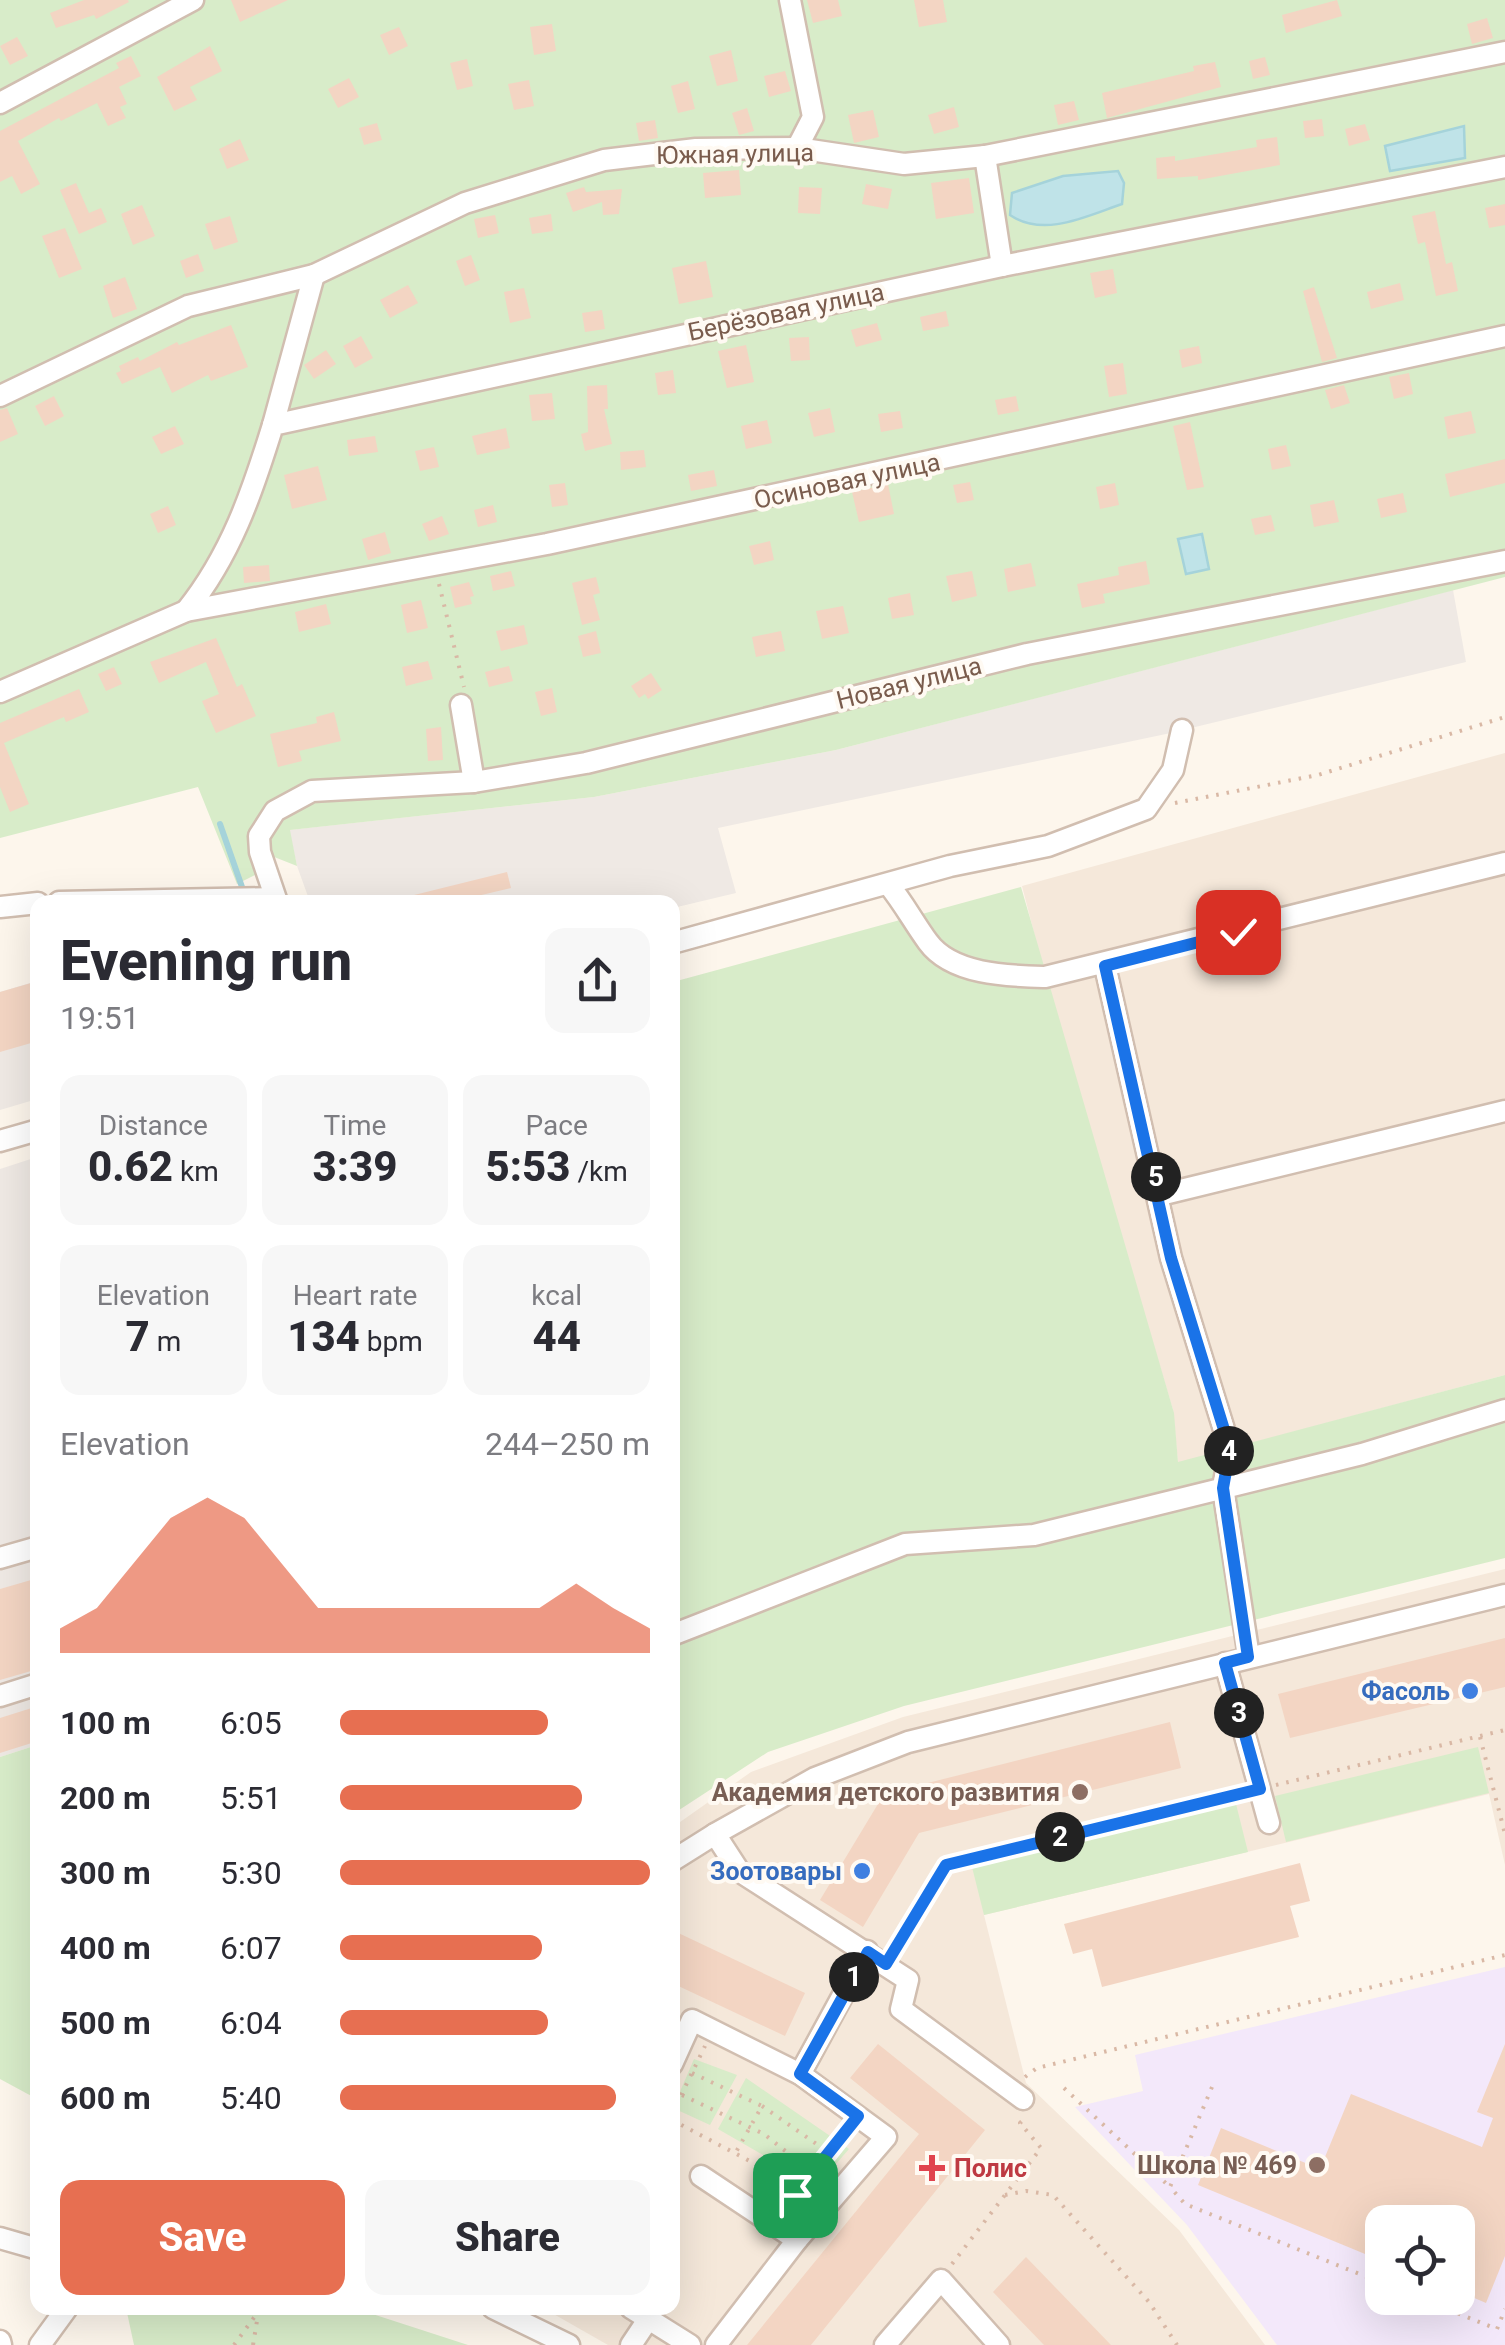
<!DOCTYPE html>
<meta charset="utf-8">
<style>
:root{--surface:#fff;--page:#f7f7f7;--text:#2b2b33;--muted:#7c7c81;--accent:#e76f51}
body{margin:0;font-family:Roboto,sans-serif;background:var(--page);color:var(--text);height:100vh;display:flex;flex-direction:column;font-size:38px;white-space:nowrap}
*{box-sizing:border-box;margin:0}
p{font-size:32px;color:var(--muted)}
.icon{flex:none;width:55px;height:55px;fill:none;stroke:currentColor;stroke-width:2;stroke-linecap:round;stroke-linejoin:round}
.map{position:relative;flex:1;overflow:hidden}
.panel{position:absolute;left:30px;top:895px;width:650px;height:1420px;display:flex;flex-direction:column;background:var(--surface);border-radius:20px;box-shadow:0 10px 40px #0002}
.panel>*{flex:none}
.buttons{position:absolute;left:1365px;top:2205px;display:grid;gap:20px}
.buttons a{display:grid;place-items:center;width:110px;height:110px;border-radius:20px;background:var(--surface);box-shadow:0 10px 40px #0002;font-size:50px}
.pin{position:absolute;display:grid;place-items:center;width:85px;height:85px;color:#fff;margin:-42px;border-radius:20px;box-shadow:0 5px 15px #0006}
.km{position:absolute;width:50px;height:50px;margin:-25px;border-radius:50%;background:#222;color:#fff;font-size:28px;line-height:50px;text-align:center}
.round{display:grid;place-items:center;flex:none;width:105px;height:105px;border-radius:20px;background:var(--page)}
.headline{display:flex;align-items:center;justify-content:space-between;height:170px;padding:0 30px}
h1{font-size:55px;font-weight:800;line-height:75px}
.metrics{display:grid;grid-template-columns:repeat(3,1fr);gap:15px;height:170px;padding:10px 30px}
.metrics div{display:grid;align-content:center;border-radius:20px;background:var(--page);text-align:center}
.metrics b{font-size:42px;font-weight:800}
.metrics small{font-size:28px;font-weight:400}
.metrics p{font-size:28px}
.chart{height:280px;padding:20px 30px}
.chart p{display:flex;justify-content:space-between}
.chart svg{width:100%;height:180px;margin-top:10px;fill:var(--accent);opacity:.7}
.action{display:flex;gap:20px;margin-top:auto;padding:20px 30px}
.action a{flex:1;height:115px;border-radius:20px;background:var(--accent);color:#fff;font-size:40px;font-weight:800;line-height:115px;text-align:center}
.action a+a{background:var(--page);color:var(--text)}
ul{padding:0 30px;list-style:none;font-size:32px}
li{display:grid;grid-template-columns:160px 120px 1fr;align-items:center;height:75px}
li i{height:25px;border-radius:12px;background:var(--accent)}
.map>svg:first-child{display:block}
.residential{fill:#f5e8da}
.industrial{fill:#efe9e4}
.education{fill:#f3e8fa;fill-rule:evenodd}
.green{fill:#d8ecc9}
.water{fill:#bfe3e8;stroke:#a5d3da;stroke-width:2.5}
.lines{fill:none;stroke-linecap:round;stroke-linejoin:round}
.stream{stroke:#a5d3da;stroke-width:6}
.building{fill:#f3d5c3}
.minor-casing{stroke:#d1beb0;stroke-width:25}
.path{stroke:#d9b8a5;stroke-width:4;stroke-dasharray:2.5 8;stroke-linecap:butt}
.minor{stroke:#fff;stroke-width:20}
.route-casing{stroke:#fff;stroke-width:20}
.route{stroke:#1a73e8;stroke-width:12}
.shop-dot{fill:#3f7fe0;stroke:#fffaf3;stroke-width:4}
.education-dot{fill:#8d6e63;stroke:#fffaf3;stroke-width:4}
.health-dot{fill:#e0444e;stroke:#fffaf3;stroke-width:4}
.labels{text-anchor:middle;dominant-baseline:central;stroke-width:8;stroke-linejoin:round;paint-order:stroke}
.street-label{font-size:25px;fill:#7a5c4d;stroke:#fffaf3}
.shop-label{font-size:25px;font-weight:bold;fill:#366cbe;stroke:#fffaf3;text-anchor:end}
.education-label{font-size:25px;font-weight:bold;fill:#785e54;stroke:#fffaf3;text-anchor:end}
.health-label{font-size:25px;font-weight:bold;fill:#be3a42;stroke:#fffaf3;text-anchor:start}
</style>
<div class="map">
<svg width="1505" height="2345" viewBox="0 0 1505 2345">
<rect width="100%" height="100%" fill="#fdf6ec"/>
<!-- residential -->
<g class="residential">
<path d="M1505 753V1375L1178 1463 1173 1410 1055 1015 1022 886Z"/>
<path d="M1505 1569V1865L1489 1794 984 1915 1026 2083 1179 2230 1265 2345H608L543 2308H672L673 1827 751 1772 903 1717Z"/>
</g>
<!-- industrial -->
<g class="industrial">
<path d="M1453 590 1466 662 1166 734 718 828 736 893 673 908 672 902H310L297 866 289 830 594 797 836 750Z"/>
<path d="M37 981V1099L0 1110V992Z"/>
<path d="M37 1157V1745L0 1757V1169Z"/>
</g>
<!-- education -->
<path class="education" d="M1505 1967V2345H1277L1187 2225 1075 2107 1143 2091 1135 2055ZM1382 2222H1458V2298H1382Z"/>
<!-- green -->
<g class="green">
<path d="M0 0H1505V577L836 750 594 797 290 830 297 866 254 849 255 875 237 884 198 787 0 838Z"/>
<path d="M1021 887 1174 1413 1178 1462 1505 1375V1558L904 1706 768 1752 673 1814V982Z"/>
<path d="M37 1745H38L37 2099 0 2079V1757Z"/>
<path d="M1478 1747 1489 1793 1286 1842 1275 1796Z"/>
<path d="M1236 1804 1248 1852 984 1915 972 1867Z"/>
<path d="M694 2059 737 2075 710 2125 673 2108Z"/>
<path d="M746 2078 849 2149 809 2195 763 2155 718 2129Z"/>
<path d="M126 2308H354L468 2345H134Z"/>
</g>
<!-- water -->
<g class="water">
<path d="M1464 126 1465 158 1390 171 1385 146Z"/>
<path d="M1118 171 1124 183 1122 204C1087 216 1044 238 1010 215L1012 193 1063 176Z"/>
<path d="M1202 534 1209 569 1186 574 1178 539Z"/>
</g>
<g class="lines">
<!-- stream -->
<path class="stream" d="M220 824 242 887"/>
</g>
<!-- building -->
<g class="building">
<path d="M84 0H128L129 2 96 19 94 15 56 28 50 13Z"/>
<path d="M231 0H288L240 22Z"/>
<path d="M807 0H838L842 16 813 23Z"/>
<path d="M914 0H943L947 22 919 27Z"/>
<path d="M1337 0 1342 16 1286 33 1282 15Z"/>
<path d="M1487 18 1493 38 1472 44 1467 24Z"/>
<path d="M552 24 556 51 534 55 530 27Z"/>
<path d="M399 27 408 46 389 55 380 35Z"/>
<path d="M17 37 28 56 10 65 0 46Z"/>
<path d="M210 46 222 71 190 87 197 100 174 111 157 77Z"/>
<path d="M731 50 738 81 717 86 709 56Z"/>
<path d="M131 56 141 76 119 87 127 104 120 107 126 118 108 126 97 103 61 121 59 118 18 141 40 184 21 194 12 176 0 182V131L119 68 116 63Z"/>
<path d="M1265 57 1270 75 1253 79 1249 61Z"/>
<path d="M467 59 473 86 457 90 450 63Z"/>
<path d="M1215 62 1221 87 1107 118 1102 93 1194 71 1193 66Z"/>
<path d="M785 71 791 91 769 97 764 76Z"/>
<path d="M349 78 359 97 338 108 328 89Z"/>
<path d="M529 80 534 106 514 110 508 84Z"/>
<path d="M688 81 695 109 678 113 671 86Z"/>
<path d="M1074 101 1079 120 1058 125 1054 105Z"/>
<path d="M954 107 959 127 934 134 928 115Z"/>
<path d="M747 108 754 131 739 135 732 113Z"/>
<path d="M873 110 879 137 854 143 848 115Z"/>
<path d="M1322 119 1324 136 1305 138 1303 121Z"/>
<path d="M655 120 658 138 639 141 636 123Z"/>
<path d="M377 123 382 140 364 145 359 128Z"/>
<path d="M1365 124 1370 140 1349 146 1345 129Z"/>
<path d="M1277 137 1280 165 1198 180V176L1157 179 1156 158 1175 156V161L1257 147 1256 140Z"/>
<path d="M240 139 249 160 227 169 219 149Z"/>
<path d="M739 170 741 195 705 198 703 173Z"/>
<path d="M969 178 974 213 936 219 931 183Z"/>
<path d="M76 183 89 213 101 208 107 222 79 234 60 190Z"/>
<path d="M866 184 892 189 888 209 862 204Z"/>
<path d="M584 187 586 192 622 189 619 214 603 215 602 202 573 212 566 193Z"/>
<path d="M799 187 822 188 820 214 798 213Z"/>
<path d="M1505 204V225L1489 228 1485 208Z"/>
<path d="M142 205 155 236 133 245 121 214Z"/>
<path d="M1435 211 1446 264 1452 262 1458 291 1436 296 1425 242 1418 244 1412 216Z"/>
<path d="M551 214 553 231 532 234 529 218Z"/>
<path d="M495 215 499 233 478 238 474 219Z"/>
<path d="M230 216 238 242 214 250 205 224Z"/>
<path d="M65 228 82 269 59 278 42 236Z"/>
<path d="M198 254 204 271 186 278 180 261Z"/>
<path d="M471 255 480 280 465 286 456 261Z"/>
<path d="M706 261 713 297 679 304 672 268Z"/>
<path d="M1113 269 1117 293 1095 298 1090 273Z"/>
<path d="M125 277 137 309 113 318 103 286Z"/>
<path d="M1400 283 1404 300 1371 309 1367 292Z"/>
<path d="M408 285 418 303 390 318 380 300Z"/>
<path d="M1314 287 1337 358 1322 362 1303 291Z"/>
<path d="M524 288 531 318 510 323 504 292Z"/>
<path d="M602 310 605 329 585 332 582 313Z"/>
<path d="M946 311 949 326 923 331 920 317Z"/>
<path d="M877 323 882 340 856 347 851 330Z"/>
<path d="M231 325 248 367 211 381 208 375 172 393 160 367 122 384 116 373 121 371 119 366 138 357 140 361 177 342 179 345Z"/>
<path d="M361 336 373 358 355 368 343 346Z"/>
<path d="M809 337 810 360 791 361 789 338Z"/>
<path d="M746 345 754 382 727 388 718 351Z"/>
<path d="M1199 346 1202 363 1182 368 1179 350Z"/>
<path d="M326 350 336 364 314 379 304 365Z"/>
<path d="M1123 363 1127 394 1109 397 1104 366Z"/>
<path d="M673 370 676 393 658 395 655 373Z"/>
<path d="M1409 373 1413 394 1394 399 1389 377Z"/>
<path d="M607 385 608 409H604L612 444 585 451 581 434 588 432 587 386Z"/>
<path d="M1344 385 1350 403 1331 409 1325 390Z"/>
<path d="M552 393 555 419 532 421 529 395Z"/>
<path d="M54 396 64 416 45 426 35 406Z"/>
<path d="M1016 396 1019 411 998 415 995 400Z"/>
<path d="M7 408 18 434 0 442V410Z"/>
<path d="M830 408 835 432 814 437 808 413Z"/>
<path d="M900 411 903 428 881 432 878 414Z"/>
<path d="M1471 411 1476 433 1448 439 1444 417Z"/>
<path d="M767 420 772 443 746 449 741 426Z"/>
<path d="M1190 422 1204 487 1187 490 1173 426Z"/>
<path d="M175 426 184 444 161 454 152 437Z"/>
<path d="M506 428 510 448 477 455 472 436Z"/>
<path d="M375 436 378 452 349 456 347 440Z"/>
<path d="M1286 445 1291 466 1272 470 1268 449Z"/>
<path d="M434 447 439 467 420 471 415 451Z"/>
<path d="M644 450 646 467 621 470 620 452Z"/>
<path d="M1505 459V483L1450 497 1445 474Z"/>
<path d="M318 466 327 500 292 509 284 475Z"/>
<path d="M714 470 717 486 691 491 688 475Z"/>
<path d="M970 482 974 500 957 503 953 485Z"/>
<path d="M565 483 568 505 552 507 549 485Z"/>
<path d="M1115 483 1119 505 1100 509 1096 487Z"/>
<path d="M888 484 894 514 859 522 852 492Z"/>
<path d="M1403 493 1407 512 1381 518 1377 499Z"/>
<path d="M1334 500 1339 522 1314 527 1310 505Z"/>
<path d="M493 505 497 522 478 527 474 510Z"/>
<path d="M168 506 176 525 158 533 150 514Z"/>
<path d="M1271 515 1275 531 1255 535 1251 519Z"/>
<path d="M442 516 449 534 429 541 422 524Z"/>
<path d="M385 532 391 553 368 560 362 539Z"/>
<path d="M770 541 774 560 754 565 749 546Z"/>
<path d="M1146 561 1150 584 1103 594 1105 603 1082 608 1077 584 1119 575 1118 567Z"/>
<path d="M1031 563 1036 586 1008 592 1004 569Z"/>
<path d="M269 565 270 581 244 583 243 567Z"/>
<path d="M511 571 515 586 493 591 490 576Z"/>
<path d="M972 571 977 596 952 602 946 576Z"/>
<path d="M596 577 600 593 593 595 600 620 582 625 572 583Z"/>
<path d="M469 582 474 596 470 597 472 604 455 608 450 587Z"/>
<path d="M910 593 914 615 892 619 888 598Z"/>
<path d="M421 600 428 628 407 633 401 605Z"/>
<path d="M326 604 331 624 299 632 295 612Z"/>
<path d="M843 606 849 633 822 639 816 611Z"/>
<path d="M524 625 528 644 501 651 496 631Z"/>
<path d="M596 631 601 653 583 657 578 636Z"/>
<path d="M781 631 785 651 756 657 752 637Z"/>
<path d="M216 638 237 687 242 684 256 716 216 733 202 701 219 694 206 662 159 683 150 662Z"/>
<path d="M428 661 433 679 406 686 402 667Z"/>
<path d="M509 666 513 681 489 687 485 672Z"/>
<path d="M114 667 122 684 106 691 98 674Z"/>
<path d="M651 673 662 690 648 699 645 694 639 698 631 686Z"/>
<path d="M552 688 557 712 541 716 535 692Z"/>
<path d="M79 689 89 712 66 722 64 717 4 743 29 804 10 812 0 787V723Z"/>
<path d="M334 712 341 741 299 751 302 761 278 767 270 734 317 723 316 717Z"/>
<path d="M441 727 443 760 428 761 426 729Z"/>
<path d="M507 872 511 888 452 902H407L406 897Z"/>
<path d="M38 981V1041L0 1052V992Z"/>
<path d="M38 1578V1669L0 1680V1589Z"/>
<path d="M1505 1638V1687L1290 1738 1278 1694Z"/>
<path d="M38 1706V1741L0 1753V1718Z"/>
<path d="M1170 1722 1181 1768 919 1833 863 1927 820 1900 884 1794Z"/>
<path d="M1300 1863 1310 1901 1290 1906 1299 1937 1102 1987 1092 1949 1073 1954 1064 1924Z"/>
<path d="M672 1930 805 1993 785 2036 672 1983Z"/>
<path d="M878 2044 985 2130 811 2345H747L919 2134 850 2078Z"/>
<path d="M1505 2044V2256L1486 2303 1458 2291V2222H1382V2261L1198 2185 1221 2128 1320 2169 1351 2094 1482 2147 1493 2118 1477 2112Z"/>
<path d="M1026 2257 1111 2345H1044L993 2292Z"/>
</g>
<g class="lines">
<!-- minor casing -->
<g class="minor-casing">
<g id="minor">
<path d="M790 0 813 117 797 148"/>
<path d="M0 103 193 0"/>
<path d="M985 156 1002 266"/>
<path d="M0 396 188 306 314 275 465 203 604 160 696 149 797 148 904 164 985 156 1505 52"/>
<path d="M273 425 314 275"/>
<path d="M186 611C231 555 252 493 273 425L1002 266 1505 167"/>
<path d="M0 692 186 611 547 544 1505 336"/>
<path d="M461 705 474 782"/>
<path d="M888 884C903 902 914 923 928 942 952 975 1009 976 1045 977L1505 863"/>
<path d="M59 902 275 898"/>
<path d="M277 902 260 852 259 836 275 811 312 791 474 782 586 763 1027 654 1505 561"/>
<path d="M0 907 38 903"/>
<path d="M672 943 950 866 1048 846 1146 809 1173 770 1182 730"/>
<path d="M1105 966 1171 1258 1230 1449 1223 1488 1249 1657"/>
<path d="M0 1141 38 1130"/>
<path d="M1160 1195 1505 1111"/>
<path d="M0 1558 38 1547"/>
<path d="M672 1635 905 1544 1034 1535 1362 1454 1505 1410"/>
<path d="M1225 1663 1269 1823"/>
<path d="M0 1696 38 1684"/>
<path d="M672 1861 715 1834"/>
<path d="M672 2064 692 2020 800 2074 886 2137 797 2240 716 2345"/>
<path d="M800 2074 867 1951"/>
<path d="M1023 2099 901 2009 908 1980 739 1871 715 1834 815 1778 908 1742 1505 1595"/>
<path d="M701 2176 797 2240"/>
<path d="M0 2238 38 2249"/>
<path d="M493 2308 569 2345"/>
<path d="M631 2308 690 2345"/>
<path d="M0 2341 1 2345"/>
<path d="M40 2345 67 2308"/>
<path d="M631 2345 649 2318"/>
<path d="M885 2345 941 2280 999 2345"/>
</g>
</g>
<!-- path -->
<g class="path">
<path d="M439 584 464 687"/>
<path d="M1175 803 1318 775 1505 717"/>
<path d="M1480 1737 1505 1834"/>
<path d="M1276 1785 1505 1730"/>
<path d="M894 1951 946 1865 1242 1793"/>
<path d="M692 2073 762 2106 736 2152"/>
<path d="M1025 2077 1037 2068 1505 1955"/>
<path d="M1212 2087 1170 2187 1185 2204 1382 2283"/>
<path d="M1064 2088 1170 2187"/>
<path d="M682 2095 764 2134 813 2173"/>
<path d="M762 2106 828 2152"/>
<path d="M672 2114 705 2046"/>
<path d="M672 2120 763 2168 803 2203"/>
<path d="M795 2195 845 2133"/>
<path d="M1005 2195 1026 2191 1053 2195 1149 2302 1177 2345"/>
<path d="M952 2264 1041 2148 1020 2123 1025 2118"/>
<path d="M1419 2298 1497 2329 1505 2309"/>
<path d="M234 2345 261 2308"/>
<path d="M253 2345 258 2315"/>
</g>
<!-- minor -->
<use href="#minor" class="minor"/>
</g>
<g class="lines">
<!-- route casing -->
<g class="route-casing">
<path id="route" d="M795 2195 858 2116 800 2074 868 1952 886 1964 946 1865 1260 1789 1225 1663 1248 1657 1223 1488 1230 1449 1171 1258 1105 966 1238 932"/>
</g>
<!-- route -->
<use href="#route" class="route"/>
</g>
<!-- markers -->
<g class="shop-dot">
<circle cx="1470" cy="1691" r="10"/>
<circle cx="862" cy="1871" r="10"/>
</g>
<g class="education-dot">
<circle cx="1080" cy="1792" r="10"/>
<circle cx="1317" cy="2165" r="10"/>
</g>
<path class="health-dot" d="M927 2153h10v10h10v10h-10v10h-10v-10h-10v-10h10z"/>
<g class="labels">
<!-- street labels -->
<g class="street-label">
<text transform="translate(735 154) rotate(-1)">Южная улица</text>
<text transform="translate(786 312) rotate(-12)">Берёзовая улица</text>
<text transform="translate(847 481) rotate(-12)">Осиновая улица</text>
<text transform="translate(909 683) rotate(-14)">Новая улица</text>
</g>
<!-- shop labels -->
<g class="shop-label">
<text x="1450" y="1691">Фасоль</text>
<text x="842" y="1871">Зоотовары</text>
</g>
<!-- education labels -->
<g class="education-label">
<text x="1060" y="1792">Академия детского развития</text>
<text x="1297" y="2165">Школа № 469</text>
</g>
<!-- health labels -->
<g class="health-label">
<text x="954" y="2168">Полис</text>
</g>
</g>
</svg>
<div class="buttons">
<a><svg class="icon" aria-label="locate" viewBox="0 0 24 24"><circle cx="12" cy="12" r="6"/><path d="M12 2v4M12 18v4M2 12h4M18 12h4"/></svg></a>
</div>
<div class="pin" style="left:795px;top:2195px;background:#1e9e55"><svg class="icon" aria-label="arrive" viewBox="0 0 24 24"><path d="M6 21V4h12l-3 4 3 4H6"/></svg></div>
<div class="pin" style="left:1238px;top:932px;background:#d93025"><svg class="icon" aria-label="check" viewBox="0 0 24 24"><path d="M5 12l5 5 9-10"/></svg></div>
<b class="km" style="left:854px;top:1977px">1</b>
<b class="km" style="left:1060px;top:1837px">2</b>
<b class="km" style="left:1239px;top:1713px">3</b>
<b class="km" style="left:1229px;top:1451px">4</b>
<b class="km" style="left:1156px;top:1177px">5</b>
<section class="panel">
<div class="headline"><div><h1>Evening run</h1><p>19:51</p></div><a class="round"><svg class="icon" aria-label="share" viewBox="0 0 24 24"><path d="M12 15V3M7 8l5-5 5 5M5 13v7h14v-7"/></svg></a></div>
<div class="metrics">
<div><p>Distance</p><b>0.62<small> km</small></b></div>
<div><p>Time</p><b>3:39</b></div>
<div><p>Pace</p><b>5:53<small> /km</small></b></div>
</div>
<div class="metrics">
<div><p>Elevation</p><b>7<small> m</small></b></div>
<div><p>Heart rate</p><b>134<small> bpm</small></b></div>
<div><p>kcal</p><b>44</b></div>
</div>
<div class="chart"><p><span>Elevation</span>244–250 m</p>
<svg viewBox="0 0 160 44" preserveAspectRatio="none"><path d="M0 44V38L10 33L20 22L30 11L40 6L50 11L60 22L70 33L80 33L90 33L100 33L110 33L120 33L130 33L140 27L150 33L160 38V44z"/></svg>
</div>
<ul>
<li><b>100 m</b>6:05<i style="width:67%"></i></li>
<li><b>200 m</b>5:51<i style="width:78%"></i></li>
<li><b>300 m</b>5:30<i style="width:100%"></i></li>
<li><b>400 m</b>6:07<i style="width:65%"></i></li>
<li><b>500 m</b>6:04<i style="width:67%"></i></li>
<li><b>600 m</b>5:40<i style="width:89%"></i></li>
</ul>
<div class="action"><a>Save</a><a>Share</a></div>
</section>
</div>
